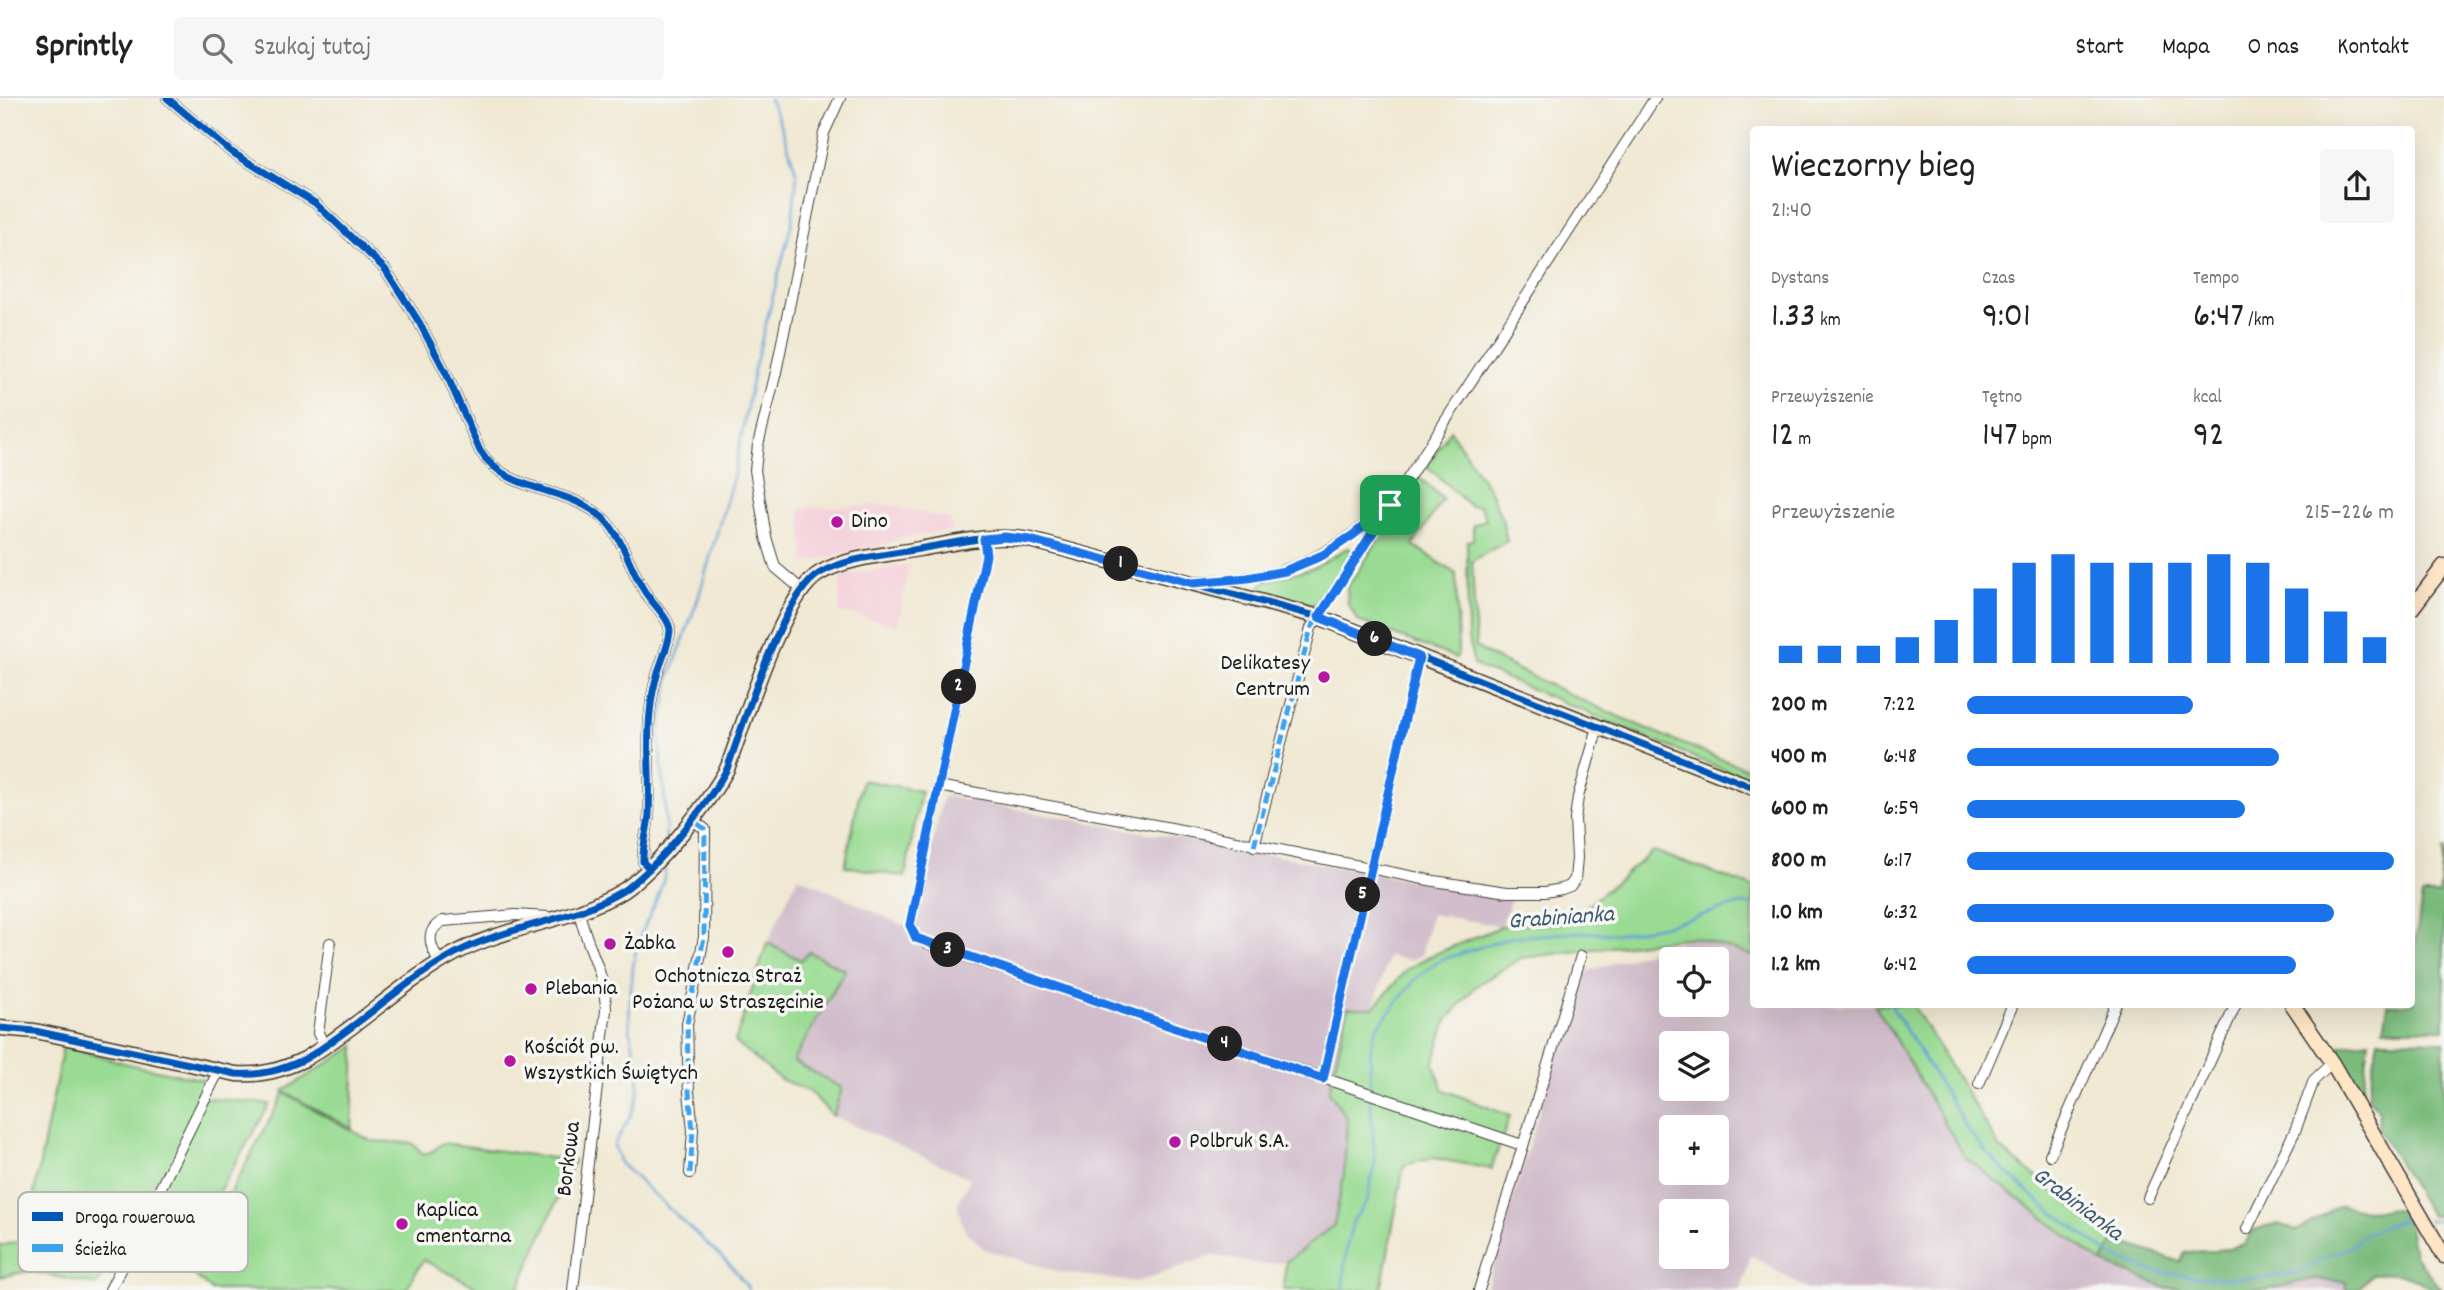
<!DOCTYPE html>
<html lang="pl">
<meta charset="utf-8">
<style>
:root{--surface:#fff;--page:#f6f6f6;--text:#222;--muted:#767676;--line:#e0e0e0;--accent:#1a73e8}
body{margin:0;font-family:Dekko,sans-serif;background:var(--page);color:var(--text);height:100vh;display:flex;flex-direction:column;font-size:26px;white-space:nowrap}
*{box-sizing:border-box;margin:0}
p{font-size:23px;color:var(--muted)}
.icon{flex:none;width:38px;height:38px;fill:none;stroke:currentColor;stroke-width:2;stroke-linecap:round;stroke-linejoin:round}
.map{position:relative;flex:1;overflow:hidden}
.drawer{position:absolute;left:1750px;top:28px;width:665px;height:882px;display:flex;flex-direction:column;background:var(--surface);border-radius:7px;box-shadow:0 7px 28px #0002}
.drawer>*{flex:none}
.controls{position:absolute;left:1659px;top:849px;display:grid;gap:14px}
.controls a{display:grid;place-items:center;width:70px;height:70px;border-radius:7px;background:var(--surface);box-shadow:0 7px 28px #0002;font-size:35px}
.pin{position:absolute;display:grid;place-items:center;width:60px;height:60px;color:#fff;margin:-30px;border-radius:14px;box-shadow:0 4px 10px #0006}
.km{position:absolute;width:35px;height:35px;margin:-18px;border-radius:50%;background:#222;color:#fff;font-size:19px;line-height:35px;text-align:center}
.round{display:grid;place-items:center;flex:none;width:74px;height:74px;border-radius:7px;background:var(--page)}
.head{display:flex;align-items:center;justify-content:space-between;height:119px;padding:0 21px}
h1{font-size:38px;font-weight:600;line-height:52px}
.metrics{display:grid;grid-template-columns:repeat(3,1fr);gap:10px;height:119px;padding:7px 21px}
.metrics div{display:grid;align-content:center}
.metrics b{font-size:35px;font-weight:600}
.metrics small{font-size:19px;font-weight:400}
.metrics p{font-size:19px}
.chart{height:196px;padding:14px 21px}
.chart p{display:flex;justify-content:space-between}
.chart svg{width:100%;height:126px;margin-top:7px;stroke:var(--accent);stroke-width:6}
ul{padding:0 21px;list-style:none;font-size:23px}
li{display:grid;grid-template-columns:112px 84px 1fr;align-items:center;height:52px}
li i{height:18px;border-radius:9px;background:var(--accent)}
header{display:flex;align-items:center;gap:42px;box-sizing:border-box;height:98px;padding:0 35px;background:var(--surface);border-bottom:2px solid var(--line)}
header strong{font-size:33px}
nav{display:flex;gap:38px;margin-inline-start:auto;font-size:24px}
.search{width:490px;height:63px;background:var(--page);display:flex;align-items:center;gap:18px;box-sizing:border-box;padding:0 24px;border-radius:7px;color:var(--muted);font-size:26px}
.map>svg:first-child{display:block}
.built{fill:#f5cfda}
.industrial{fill:#d1bdcb;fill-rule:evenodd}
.green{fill:#99db92;stroke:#5a7c57;stroke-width:2}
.forest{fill:#7abb7c;stroke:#4b6c4c;stroke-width:2}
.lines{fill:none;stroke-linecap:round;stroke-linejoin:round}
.stream{stroke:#629fd3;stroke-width:2.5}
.street-casing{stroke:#3c3b37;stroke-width:12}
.secondary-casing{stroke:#3c3b37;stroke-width:17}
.street{stroke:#fff;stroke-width:10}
.secondary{stroke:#fde5c5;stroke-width:14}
.quiet{stroke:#3da2ea;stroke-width:5;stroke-dasharray:10 5;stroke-linecap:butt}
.cycleway-casing{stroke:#f6f6f2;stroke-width:11}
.cycleway{stroke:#0057b8;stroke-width:7}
.route-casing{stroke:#fff;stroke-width:14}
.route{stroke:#1a73e8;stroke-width:9}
.poi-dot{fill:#b5179e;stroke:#f6f6f2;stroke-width:2.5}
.labels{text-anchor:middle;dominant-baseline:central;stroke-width:7;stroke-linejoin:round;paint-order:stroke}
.poi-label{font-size:23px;fill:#1c1c1c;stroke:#f6f6f2;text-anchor:start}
.street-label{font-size:23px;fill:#1c1c1c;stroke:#f6f6f2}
.water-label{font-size:24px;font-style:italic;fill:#3c576e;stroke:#f6f6f2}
.key{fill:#f6f6f2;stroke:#b5b5b2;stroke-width:2}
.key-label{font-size:19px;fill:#1c1c1c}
</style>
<header>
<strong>Sprintly</strong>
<div class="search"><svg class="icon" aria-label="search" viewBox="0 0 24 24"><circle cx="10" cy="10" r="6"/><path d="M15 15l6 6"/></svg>Szukaj tutaj</div>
<nav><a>Start</a><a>Mapa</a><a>O nas</a><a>Kontakt</a></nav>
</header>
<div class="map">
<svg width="2444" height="1192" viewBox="0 0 2444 1192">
<rect width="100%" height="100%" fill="#f6f6f2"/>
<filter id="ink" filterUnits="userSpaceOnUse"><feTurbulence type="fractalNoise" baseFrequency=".0143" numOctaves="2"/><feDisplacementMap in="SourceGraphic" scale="14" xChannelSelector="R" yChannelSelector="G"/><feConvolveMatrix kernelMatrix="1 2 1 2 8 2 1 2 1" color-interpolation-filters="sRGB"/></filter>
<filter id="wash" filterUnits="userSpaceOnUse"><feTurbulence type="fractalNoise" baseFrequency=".00686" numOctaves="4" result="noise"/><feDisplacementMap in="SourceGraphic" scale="28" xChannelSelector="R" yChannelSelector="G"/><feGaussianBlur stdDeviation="1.57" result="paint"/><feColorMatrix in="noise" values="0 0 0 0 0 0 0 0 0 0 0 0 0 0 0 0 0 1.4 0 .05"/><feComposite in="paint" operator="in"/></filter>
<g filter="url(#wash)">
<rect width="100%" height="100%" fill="#f0e8d2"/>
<!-- built -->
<g class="built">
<path d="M889 407 950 421 952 432 902 440 877 449 805 464 800 410Z"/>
<path d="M909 467 898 528 839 514 841 477Z"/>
</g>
<!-- industrial -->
<g class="industrial">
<path d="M943 698 1511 800 1502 828 1431 816 1421 858 1410 862 1388 858 1374 910 1329 993 1347 1021 1344 1077 1334 1127 1286 1164 1263 1167 1214 1157 1137 1184 1063 1175 984 1151 965 1132 959 1114 958 1105 970 1080 833 1018 841 990 793 963 802 862 767 845 798 778 902 827 915 823Z"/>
<path d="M1693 839 1753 858 1754 906 1875 907 1965 1059 2102 1165 2164 1189 2190 1192H1808L1751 1157 1741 1192H1486L1580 876ZM1671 861H1717V906H1671ZM1671 945H1717V990H1671ZM1671 1029H1717V1074H1671ZM1671 1113H1717V1158H1671Z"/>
<path d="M2312 1181 2346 1184 2345 1192H2266Z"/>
</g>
<!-- green -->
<g class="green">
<path d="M1450 332 1489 391 1502 421 1507 443 1472 463 1476 548 1485 555C1572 600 1661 639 1753 673V684L1474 567 1468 539 1467 443 1473 442V427L1486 422 1480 408H1470L1427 368Z"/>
<path d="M1419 379 1443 401 1413 447 1456 476 1458 555 1456 560 1358 523 1348 506 1347 490Z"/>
<path d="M1347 450 1352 452V456L1317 506 1311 507 1261 493 1260 489 1264 484 1313 470Z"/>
<path d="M862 682 921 693 905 779 845 768Z"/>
<path d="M1653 753 1753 789V858L1693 839 1521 860 1476 888 1447 922 1433 966 1444 992 1510 1018 1491 1071 1434 1060 1404 1067 1381 1192H1283L1286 1164 1334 1127 1344 1077 1347 1021 1329 993 1348 910H1374L1406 872 1428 859 1502 828 1568 824Z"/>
<path d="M767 845 801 862 809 854 845 872 793 963 842 990 833 1018 810 994 780 981 735 944Z"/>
<path d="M1875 907H1913L2000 1050 2115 1142 2102 1165 1965 1059Z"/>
<path d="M63 948 132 967 205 982 198 999 270 1006 187 1148 133 1133 97 1187 29 1173 0 1179V1148L25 1142Z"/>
<path d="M355 948 352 1031 283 993Z"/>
<path d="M284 995 371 1043 412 1045 423 1056 431 1054 443 1045 574 1063 518 1192H483L423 1162 406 1192H211L189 1172Z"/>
</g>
<!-- forest -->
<g class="forest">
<path d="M2444 751V931H2384L2388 907 2412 906V870L2422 797H2439Z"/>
<path d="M2378 942 2444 943V1117H2430L2378 1030 2379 1013 2368 1000Z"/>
<path d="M2369 943 2363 993 2353 988 2337 956 2340 948Z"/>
<path d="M2341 1107 2366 1113 2399 1111 2409 1129 2414 1156 2442 1192C2430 1192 2422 1184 2411 1179 2399 1175 2384 1175 2372 1176L2358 1192H2346V1184L2312 1181 2266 1192H2190L2164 1189 2102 1165 2115 1142 2180 1164 2185 1154 2215 1153 2245 1146 2253 1132 2279 1126 2296 1133Z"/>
</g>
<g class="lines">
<!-- stream -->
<g class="stream">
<path d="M666 743 665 705 659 640 670 578 698 501 734 376 754 272 792 124 797 77 782 29 769 0"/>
<path d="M666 760C667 794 642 824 635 856 632 873 628 913 630 931 633 951 641 973 638 994 636 1013 623 1030 614 1047L620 1065 732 1169 747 1188 748 1192"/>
<path d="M1890 906 1971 1036 1994 1063 2043 1107 2111 1157 2152 1173 2209 1180H2266L2302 1173 2326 1158 2350 1149 2365 1136 2402 1122H2417"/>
<path d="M1370 992 1371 949 1376 931 1417 879 1441 862 1512 839 1583 834 1618 836 1667 827 1741 806 1754 807"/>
<path d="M2427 1122H2444"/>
<path d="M1342 1192 1347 1147 1353 1123 1367 1104 1375 1063 1370 999"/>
</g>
</g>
</g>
<g filter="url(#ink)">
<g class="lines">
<!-- street casing -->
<g class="street-casing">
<g id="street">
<path d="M167 0 230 53 315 105 385 171 419 224 446 275 480 353C509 397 566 387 603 420 623 439 630 471 645 494 652 505 670 521 670 533 669 547 662 561 658 574 654 587 651 602 650 615 646 649 651 683 649 716 648 732 642 748 643 764L649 770"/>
<path d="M984 441 986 457 912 818C909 833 913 839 927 845L1323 980"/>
<path d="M1197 484C1214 483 1230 482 1246 480 1300 474 1340 448 1381 414"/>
<path d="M801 491 775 469 766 439 755 372 758 347 776 274 824 35 840 0"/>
<path d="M1419 559 1323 980 1522 1047"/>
<path d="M938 688 1171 730 1434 783 1507 794H1545L1562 791 1570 788 1575 781 1577 760 1575 721 1578 699 1598 629"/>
<path d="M1254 748 1311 530 1655 0"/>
<path d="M440 864C430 849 424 833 443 823L515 817 548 819"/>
<path d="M325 949 318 935 330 845"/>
<path d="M1979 986 2013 906"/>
<path d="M2050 1057 2116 906"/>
<path d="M690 1075 693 1032 689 994 687 926 704 839 705 731 692 722"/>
<path d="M2148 1100 2236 906"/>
<path d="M2247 1131 2295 1033 2314 982 2332 965"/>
<path d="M110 1192 218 974"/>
<path d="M573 1192 606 912C605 872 586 849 579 813"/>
<path d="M1479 1192 1581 858"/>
</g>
</g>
<!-- secondary casing -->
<g class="secondary-casing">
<g id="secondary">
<path d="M2412 510 2444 468"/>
<path d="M2292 906 2332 965 2444 1158"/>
<path d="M0 930 35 933 236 976C261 978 282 972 305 961 357 930 401 885 454 856 493 835 538 827 580 813 595 807 610 801 624 792 658 769 707 707 727 671 744 626 782 496 820 475 848 459 887 457 919 451 955 445 993 435 1030 442L1319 519 1754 690"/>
</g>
</g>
<!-- street -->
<use href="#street" class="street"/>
<!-- secondary -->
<use href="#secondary" class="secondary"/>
<!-- quiet -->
<g class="quiet">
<path d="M1254 748 1311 530 1319 519"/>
<path d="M690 1075 693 1032 689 994 687 926 704 839 705 731 692 722"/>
</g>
<!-- cycleway casing -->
<g class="cycleway-casing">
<g id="cycleway">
<path d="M167 0 230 53 315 105 385 171 419 224 446 275 480 353C509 397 566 387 603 420 623 439 630 471 645 494 652 505 670 521 670 533 669 547 662 561 658 574 654 587 651 602 650 615 646 649 651 683 649 716 648 732 642 748 643 764L649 770"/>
<path d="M0 930 35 933 236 976C261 978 282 972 305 961 357 930 401 885 454 856 493 835 538 827 580 813 595 807 610 801 624 792 658 769 707 707 727 671 744 626 782 496 820 475 848 459 887 457 919 451 955 445 993 435 1030 442L1319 519 1754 690"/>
</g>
</g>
<!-- cycleway -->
<use href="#cycleway" class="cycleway"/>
</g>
</g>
<g class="lines" filter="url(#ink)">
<!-- route casing -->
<g class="route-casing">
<path id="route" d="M1390 407 1319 519 1419 559 1323 981 916 840 910 827 986 457 984 441 1005 439 1030 442 1193 485 1248 480 1285 473 1323 457 1353 437Z"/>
</g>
<!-- route -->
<use href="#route" class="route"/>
</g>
<!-- markers -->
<g class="poi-dot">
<circle cx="837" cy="424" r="7"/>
<circle cx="1324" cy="579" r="7"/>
<circle cx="610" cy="846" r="7"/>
<circle cx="728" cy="854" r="7"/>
<circle cx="531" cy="891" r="7"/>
<circle cx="510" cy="963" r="7"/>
<circle cx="1175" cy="1044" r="7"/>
<circle cx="402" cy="1126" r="7"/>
</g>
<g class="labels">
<!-- poi labels -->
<g class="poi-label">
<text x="851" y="424">Dino</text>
<text x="1310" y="566" text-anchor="end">Delikatesy<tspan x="1310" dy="26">Centrum</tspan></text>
<text x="624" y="846">Żabka</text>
<text x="728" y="879" text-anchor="middle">Ochotnicza Straż<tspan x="728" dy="26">Pożana w Straszęcinie</tspan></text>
<text x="545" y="891">Plebania</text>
<text x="524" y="950">Kościół pw.<tspan x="524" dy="26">Wszystkich Świętych</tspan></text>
<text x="1189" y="1044">Polbruk S.A.</text>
<text x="416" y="1113">Kaplica<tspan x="416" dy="26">cmentarna</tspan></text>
</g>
<!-- street labels -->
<g class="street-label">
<text transform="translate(570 1061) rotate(-83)">Borkowa</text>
</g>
<!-- water labels -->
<g class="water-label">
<text transform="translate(1561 821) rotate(-4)">Grabinianka</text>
<text transform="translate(2077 1107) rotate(37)">Grabinianka</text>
</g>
</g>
<!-- legend -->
<rect x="18" y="1094" width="230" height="80" rx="10" class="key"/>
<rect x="32" y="1114" width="31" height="9" fill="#0057b8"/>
<rect x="32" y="1146" width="31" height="8" fill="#3da2ea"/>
<g class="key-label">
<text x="75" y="1125">Droga rowerowa</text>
<text x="75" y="1157">Ścieżka</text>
</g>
</svg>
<div class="controls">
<a><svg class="icon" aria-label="locate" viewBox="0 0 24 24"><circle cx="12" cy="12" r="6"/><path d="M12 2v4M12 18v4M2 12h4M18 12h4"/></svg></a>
<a><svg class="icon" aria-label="layers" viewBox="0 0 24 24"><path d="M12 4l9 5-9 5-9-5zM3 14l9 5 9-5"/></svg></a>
<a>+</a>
<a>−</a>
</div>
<div class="pin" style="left:1390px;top:407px;background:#1e9e55"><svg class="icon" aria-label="arrive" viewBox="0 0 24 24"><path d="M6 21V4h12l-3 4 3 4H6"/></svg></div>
<b class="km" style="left:1121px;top:466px">1</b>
<b class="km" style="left:959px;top:589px">2</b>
<b class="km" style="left:948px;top:852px">3</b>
<b class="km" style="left:1225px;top:946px">4</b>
<b class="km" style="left:1363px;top:797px">5</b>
<b class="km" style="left:1375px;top:541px">6</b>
<section class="drawer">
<div class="head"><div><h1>Wieczorny bieg</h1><p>21:40</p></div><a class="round"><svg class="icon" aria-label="share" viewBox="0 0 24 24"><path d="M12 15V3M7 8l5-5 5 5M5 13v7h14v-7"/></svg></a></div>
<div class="metrics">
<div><p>Dystans</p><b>1.33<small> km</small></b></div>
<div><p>Czas</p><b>9:01</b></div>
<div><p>Tempo</p><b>6:47<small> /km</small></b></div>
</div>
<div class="metrics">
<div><p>Przewyższenie</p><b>12<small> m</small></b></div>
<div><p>Tętno</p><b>147<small> bpm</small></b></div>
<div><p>kcal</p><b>92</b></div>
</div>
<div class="chart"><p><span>Przewyższenie</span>215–226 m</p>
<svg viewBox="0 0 160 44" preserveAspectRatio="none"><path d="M5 44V38M15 44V38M25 44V38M35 44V35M45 44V29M55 44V18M65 44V9M75 44V6M85 44V9M95 44V9M105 44V9M115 44V6M125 44V9M135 44V18M145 44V26M155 44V35"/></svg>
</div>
<ul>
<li><b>200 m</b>7:22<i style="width:53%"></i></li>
<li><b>400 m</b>6:48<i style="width:73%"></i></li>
<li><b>600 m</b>6:59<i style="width:65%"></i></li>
<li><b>800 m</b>6:17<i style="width:100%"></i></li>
<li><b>1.0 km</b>6:32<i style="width:86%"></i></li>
<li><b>1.2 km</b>6:42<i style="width:77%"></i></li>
</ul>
</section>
</div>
